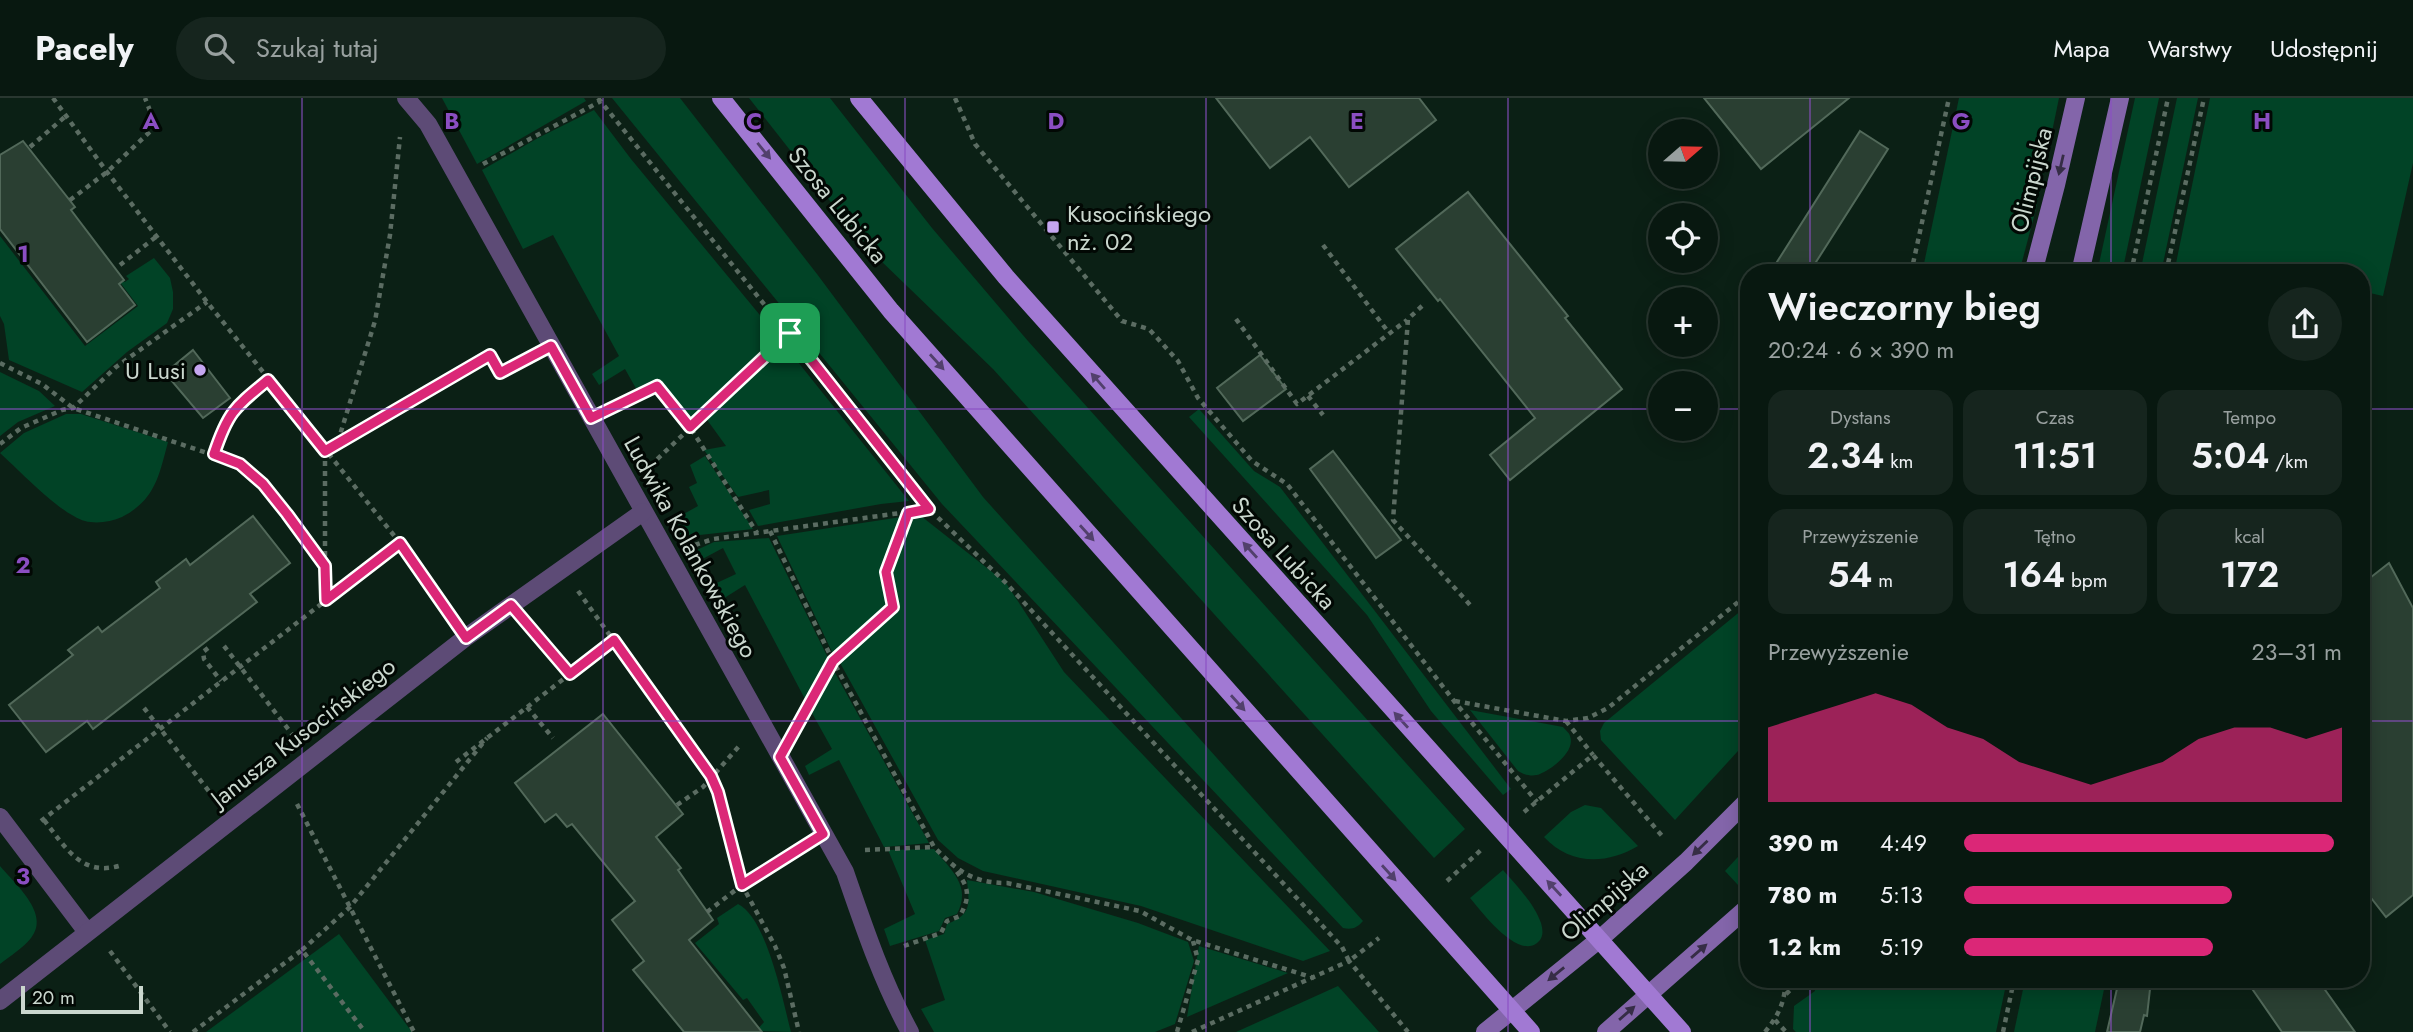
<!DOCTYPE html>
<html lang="pl">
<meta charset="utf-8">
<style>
:root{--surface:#081810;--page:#16251e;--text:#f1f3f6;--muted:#98a09f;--line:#293730;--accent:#db2777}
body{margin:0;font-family:Jost,sans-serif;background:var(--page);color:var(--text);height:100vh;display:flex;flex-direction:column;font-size:26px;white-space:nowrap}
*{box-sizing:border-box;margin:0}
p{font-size:23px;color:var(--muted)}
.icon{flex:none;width:38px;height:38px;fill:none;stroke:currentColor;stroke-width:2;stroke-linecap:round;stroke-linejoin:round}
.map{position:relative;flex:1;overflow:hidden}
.sheet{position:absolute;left:1740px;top:166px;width:630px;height:724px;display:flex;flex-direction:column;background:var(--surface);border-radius:28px;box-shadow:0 4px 18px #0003,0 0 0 2px var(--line)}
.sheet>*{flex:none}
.needle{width:46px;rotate:70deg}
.controls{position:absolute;left:1648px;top:21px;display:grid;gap:14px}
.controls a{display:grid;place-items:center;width:70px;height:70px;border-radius:50%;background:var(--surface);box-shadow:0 4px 18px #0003,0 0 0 2px var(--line);font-size:35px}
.scale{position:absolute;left:21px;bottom:18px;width:122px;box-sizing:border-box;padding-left:7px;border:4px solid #cad7ce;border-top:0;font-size:19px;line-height:24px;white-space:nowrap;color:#cad7ce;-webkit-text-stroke:5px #020804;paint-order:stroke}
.pin{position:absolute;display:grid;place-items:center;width:60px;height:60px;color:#fff;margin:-30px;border-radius:14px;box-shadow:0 4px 10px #0006}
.round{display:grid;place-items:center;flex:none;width:74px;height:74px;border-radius:37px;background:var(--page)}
.headline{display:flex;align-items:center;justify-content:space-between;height:119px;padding:0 28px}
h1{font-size:38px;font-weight:600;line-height:52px}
.figures{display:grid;grid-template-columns:repeat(3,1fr);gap:10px;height:119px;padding:7px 28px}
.figures div{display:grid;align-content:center;border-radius:18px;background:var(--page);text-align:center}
.figures b{font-size:35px;font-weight:600}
.figures small{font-size:19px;font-weight:400}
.figures p{font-size:19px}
.chart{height:196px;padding:14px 28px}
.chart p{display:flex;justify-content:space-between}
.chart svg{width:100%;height:126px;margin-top:7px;fill:var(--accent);opacity:.7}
ul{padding:0 28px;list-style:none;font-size:23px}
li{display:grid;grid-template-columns:112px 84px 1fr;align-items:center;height:52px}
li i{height:18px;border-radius:9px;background:var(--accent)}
header{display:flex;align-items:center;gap:42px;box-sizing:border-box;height:98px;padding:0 35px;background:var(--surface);border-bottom:2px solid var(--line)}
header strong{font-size:33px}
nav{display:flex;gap:38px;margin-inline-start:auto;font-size:24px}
.search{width:490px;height:63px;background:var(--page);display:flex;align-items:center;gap:18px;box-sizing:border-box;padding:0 24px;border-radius:38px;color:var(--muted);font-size:26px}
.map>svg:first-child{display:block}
.green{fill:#014326}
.building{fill:#2a3f32;stroke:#52695a;stroke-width:2}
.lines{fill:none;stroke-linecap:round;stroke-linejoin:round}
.path{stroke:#5b6c62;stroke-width:4.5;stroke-dasharray:5 5;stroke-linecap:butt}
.street{stroke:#5d4b76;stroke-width:18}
.secondary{stroke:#8365aa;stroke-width:18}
.primary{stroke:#a179d3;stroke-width:18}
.oneway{fill:#52406c}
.oneway2{fill:#362d46}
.route-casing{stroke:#fff;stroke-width:14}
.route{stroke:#db2777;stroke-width:9}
.grid{fill:none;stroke:#8b4ec2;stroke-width:2;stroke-opacity:0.55}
.poi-dot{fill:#c5a6f0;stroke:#020804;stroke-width:2.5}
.labels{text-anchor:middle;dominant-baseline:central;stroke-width:6;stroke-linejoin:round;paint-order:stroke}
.street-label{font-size:24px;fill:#cad7ce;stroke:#020804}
.poi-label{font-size:24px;fill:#cad7ce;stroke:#020804;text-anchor:start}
.grid-label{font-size:23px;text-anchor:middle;font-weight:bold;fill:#8b4ec2;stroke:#020804;stroke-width:6;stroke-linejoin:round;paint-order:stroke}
</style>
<header>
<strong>Pacely</strong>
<div class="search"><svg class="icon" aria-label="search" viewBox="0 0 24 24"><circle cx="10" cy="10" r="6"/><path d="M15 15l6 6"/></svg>Szukaj tutaj</div>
<nav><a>Mapa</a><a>Warstwy</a><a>Udostępnij</a></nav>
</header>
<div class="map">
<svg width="2413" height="934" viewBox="0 0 2413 934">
<rect width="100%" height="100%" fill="#0b2015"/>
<!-- green -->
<g class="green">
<path d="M442 0H584L586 3 477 66Z"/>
<path d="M612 0H680L817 176 983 399 1363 823C1357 830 1352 832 1343 830L942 406Z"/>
<path d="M749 0H830L932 130 1028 243 1465 731 1434 760 993 271 879 161 830 103Z"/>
<path d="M1959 0H2059L2036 111 2019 175H1922Z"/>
<path d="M2135 0H2159L2122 175H2097Z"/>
<path d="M2177 0H2198L2161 175H2140Z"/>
<path d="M2210 0H2413V65L2383 198 2361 193V175H2281L2262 170 2260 175H2174Z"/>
<path d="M594 12 631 61 778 239 690 324 658 284 638 294 625 271 599 287 592 276 619 258 553 137 523 151 482 72 538 40Z"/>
<path d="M0 138 85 248 138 208 119 183 120 181 125 184 129 181 126 178 154 160 170 180 173 194V211L167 225 127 254 82 294 9 262 4 226 0 218Z"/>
<path d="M782 244 909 403 881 406 758 428 749 412 770 406 769 392 738 399 704 352 726 348 705 319Z"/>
<path d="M0 274 39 293 55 308 18 324 0 338Z"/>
<path d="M1199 311 1254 373 1280 389 1511 691 1503 697 1431 613 1367 517 1189 319Z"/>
<path d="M66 316H81L168 344C159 378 155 402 122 419 111 424 96 426 85 423 60 416 20 373 0 355L24 335Z"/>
<path d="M705 358 753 431 682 439 673 422 698 408 689 389 697 385 690 367Z"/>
<path d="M921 418 1006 485 1064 574 1330 853 1303 863 1141 808 983 773 958 760 938 742 839 563 898 511 890 474 909 420Z"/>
<path d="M901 419 880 478 887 510 833 556 777 438Z"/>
<path d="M769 440 830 564 807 605 745 487 718 504 708 489 736 476 723 450 695 465 690 455 714 444Z"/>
<path d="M1748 507V642L1675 722 1601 642 1600 633 1604 625Z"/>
<path d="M834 573 929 745 884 749 839 662 809 677 805 668 832 651 812 615Z"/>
<path d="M1470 612 1563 629C1565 632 1569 634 1570 638 1576 653 1552 671 1540 676 1533 679 1524 677 1518 673Z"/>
<path d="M1585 707 1601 710 1638 748C1606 767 1570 767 1544 739L1571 714Z"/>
<path d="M1748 748V775L1738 787 1725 773Z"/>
<path d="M934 751C951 772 972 788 957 816L945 820 939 833 890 848 884 831 915 816 888 752Z"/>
<path d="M0 768C15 786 51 816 31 840 23 850 10 858 0 866Z"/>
<path d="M1503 772C1516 787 1534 805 1541 825 1543 832 1544 840 1537 845 1517 861 1481 813 1470 800Z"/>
<path d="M967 782 1034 794 1138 825 1188 844 1194 863 1175 926 1155 934H934L921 911 945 902 925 842 944 836 947 826C973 816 969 805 967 782Z"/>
<path d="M738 806C767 820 783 904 791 934L756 933 764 924 747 900 743 902 695 845 719 826 717 820Z"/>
<path d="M339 836 412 934H206Z"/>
<path d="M1199 848 1288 875 1187 919Z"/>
<path d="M1815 882H2007L1996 934H1796L1793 931 1794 908 1815 893Z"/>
<path d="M2025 882H2106L2095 934H2014Z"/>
<path d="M1338 888 1379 934H1236Z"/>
</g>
<!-- building -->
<g class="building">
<path d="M1216 0H1419L1436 22 1349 89 1310 39 1270 70Z"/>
<path d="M1704 0H1849L1761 71Z"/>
<path d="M1860 33 1888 51 1809 175H1770Z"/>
<path d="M23 43 75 109 71 112 124 182 119 186 135 207 87 244 0 131V57Z"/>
<path d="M1468 94 1568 218 1565 220 1622 291 1510 382 1490 357 1535 320 1440 201 1438 203 1396 151Z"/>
<path d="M193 252 230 300 203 320 165 275Z"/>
<path d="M1260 257 1286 291 1243 323 1217 290Z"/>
<path d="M1333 353 1401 442 1376 460 1310 371Z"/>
<path d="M253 418 290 465 250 496 257 504 93 631 87 623 46 654 9 607 73 557 68 552 98 529 102 534 160 490 156 484 186 461 190 467Z"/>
<path d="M2389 465 2413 510V797L2386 819 2361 787V487Z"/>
<path d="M603 616 683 716 656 739 681 770 678 772 713 822 689 842 762 934H684L633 872 644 863 612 822 635 803 572 726 567 729 556 716 545 724 515 685Z"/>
<path d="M2119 882H2151L2147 918 2144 917 2140 934H2107Z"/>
<path d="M2246 882H2318L2355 934H2282Z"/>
</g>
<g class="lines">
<!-- path -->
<g class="path">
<path d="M53 0 107 74 207 204 400 445 449 516"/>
<path d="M598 0 929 411 1006 485 1342 849 1349 863 1379 840"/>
<path d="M955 0 975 46 1122 223 1149 231 1178 263 1198 300 1252 363 1287 386 1454 603 1537 704"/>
<path d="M30 49 67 17"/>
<path d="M483 66 601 3"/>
<path d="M70 102 107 74 156 28 145 0"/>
<path d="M1323 147 1389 235"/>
<path d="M120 167 157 138"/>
<path d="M1911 175 1949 0"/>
<path d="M2131 175 2168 0"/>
<path d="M2166 175 2204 0"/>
<path d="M1422 208 1408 221 1393 422 1472 509"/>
<path d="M1236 221 1297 306 1407 222"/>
<path d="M0 265 42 286 73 310 240 366 263 386 325 468 326 501"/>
<path d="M1308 298 1323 317"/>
<path d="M617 308 657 288 690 329 757 435"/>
<path d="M0 346 21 330 62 312 73 310 116 269 207 204"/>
<path d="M331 350 490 257 501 275 526 261"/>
<path d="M214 356C228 314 234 310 267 282"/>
<path d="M650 368 790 235"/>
<path d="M770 433 833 563 934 749C957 773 973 785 1007 785L1140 813 1192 842 1314 880"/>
<path d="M695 447 713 441 929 411"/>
<path d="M325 468V353L339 340 375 223 390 137 400 39"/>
<path d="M578 493 711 678 718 694 742 787 775 848 784 870 799 934"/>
<path d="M529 529 570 576"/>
<path d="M224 548 292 636"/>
<path d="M208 550 203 554 204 561 221 583"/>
<path d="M1455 603 1566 623 1588 620 1608 610 1748 496"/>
<path d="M527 609 553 640"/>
<path d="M144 610 215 701"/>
<path d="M1566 623 1593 657"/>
<path d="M797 629 833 563 893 509 886 474 908 415"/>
<path d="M456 664 614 542"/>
<path d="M297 706 414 934"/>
<path d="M677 707 703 689 740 647"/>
<path d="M1524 714 1593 657 1663 739"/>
<path d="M44 722C66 750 82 780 122 767"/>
<path d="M41 723 400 445"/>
<path d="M865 752 934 749"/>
<path d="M1447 783 1481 752"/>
<path d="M707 814 742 787 798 751"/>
<path d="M904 848 941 835 947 823 960 818C971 797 969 789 954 770"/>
<path d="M302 852 350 809 487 640"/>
<path d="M110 853 170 934"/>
<path d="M1786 896 1801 882"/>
<path d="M1775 922 1786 934"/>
<path d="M193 934 302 852 365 934"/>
<path d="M1177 934 1198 862 1193 843"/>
<path d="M1192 934 1349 863 1408 934"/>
<path d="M1765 934C1778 918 1786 903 1785 882"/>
<path d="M2003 934 2014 882"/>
</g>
<!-- street -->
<g class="street">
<path d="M406 0 428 26 845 774C864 829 882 883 910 934"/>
<path d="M0 719 87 834"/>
<path d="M0 903 465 540 643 414"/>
</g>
<!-- secondary -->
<g class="secondary">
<path d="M2033 175 2056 87 2076 0"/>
<path d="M2080 175 2120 0"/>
<path d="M1485 934 1601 840 1686 764 1748 702"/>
<path d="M1606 934 1748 809"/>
</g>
<!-- primary -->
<g class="primary">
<path d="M721 0 891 213 1531 934"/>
<path d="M859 0 1006 179 1682 934"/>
</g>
</g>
<!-- one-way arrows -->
<defs><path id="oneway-solid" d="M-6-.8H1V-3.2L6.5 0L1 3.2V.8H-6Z" transform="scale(1.75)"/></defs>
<g class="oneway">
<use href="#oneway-solid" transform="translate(764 53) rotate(51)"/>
<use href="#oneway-solid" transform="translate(937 264) rotate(48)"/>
<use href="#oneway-solid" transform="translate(1098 283) rotate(-131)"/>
<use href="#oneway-solid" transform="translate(1087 435) rotate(48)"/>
<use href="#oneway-solid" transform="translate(1250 452) rotate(-132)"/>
<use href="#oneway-solid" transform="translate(1238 605) rotate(48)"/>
<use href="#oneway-solid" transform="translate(1401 622) rotate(-132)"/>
<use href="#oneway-solid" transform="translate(1389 775) rotate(48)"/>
<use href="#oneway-solid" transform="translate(1554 790) rotate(-133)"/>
</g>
<g class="oneway2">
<use href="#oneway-solid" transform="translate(2061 67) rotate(103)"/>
<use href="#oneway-solid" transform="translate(1700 750) rotate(136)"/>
<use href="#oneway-solid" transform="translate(1699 853) rotate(-41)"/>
<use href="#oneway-solid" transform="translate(1556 876) rotate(141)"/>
<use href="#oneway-solid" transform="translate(1627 915) rotate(-41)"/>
</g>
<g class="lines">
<!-- route casing -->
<g class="route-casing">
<path id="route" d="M790 235 929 411 908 415 886 474 893 509 833 563 780 659 823 736 742 787 718 694 711 678 614 542 570 576 511 507 466 540 400 445 326 502 325 468 287 416 263 386 240 366 214 356C228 314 234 310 268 282L325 353 490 257 500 275 551 248 591 320 657 288 690 329Z"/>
</g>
<!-- route -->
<use href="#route" class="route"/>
</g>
<!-- grid -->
<path class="grid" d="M302 0V934M603 0V934M905 0V934M1206 0V934M1508 0V934M1810 0V175M2111 0V175M0 311H1661M1706 311H1748M2361 311H2413M0 623H1748M2361 623H2413M1810 882V934M2111 882V934"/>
<!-- markers -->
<g class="poi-dot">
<rect x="1046" y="122" width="14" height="14" rx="3.5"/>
<circle cx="200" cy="272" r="7"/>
</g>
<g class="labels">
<!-- street labels -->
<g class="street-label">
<text transform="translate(2031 82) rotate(-76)">Olimpijska</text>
<text transform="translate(838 107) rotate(51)">Szosa Lubicka</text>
<text transform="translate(691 449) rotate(61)">Ludwika Kolankowskiego</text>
<text transform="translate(1284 455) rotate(48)">Szosa Lubicka</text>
<text transform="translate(303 634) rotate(-38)">Janusza Kusocińskiego</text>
<text transform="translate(1604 803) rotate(-41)">Olimpijska</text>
</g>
<!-- poi labels -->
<g class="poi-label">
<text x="1067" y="115">Kusocińskiego<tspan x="1067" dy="28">nż. 02</tspan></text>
<text x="186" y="272" text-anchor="end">U Lusi</text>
</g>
</g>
<g class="grid-label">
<text x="151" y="31">A</text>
<text x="452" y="31">B</text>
<text x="754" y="31">C</text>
<text x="1056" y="31">D</text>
<text x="1357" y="31">E</text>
<text x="1961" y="31">G</text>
<text x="2262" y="31">H</text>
<text x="23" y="164">1</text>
<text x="23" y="475">2</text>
<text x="23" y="786">3</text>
</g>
</svg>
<div class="controls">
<a><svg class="needle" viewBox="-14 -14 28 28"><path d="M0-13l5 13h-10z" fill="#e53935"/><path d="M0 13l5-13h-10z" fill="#98a09f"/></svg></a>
<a><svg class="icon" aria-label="locate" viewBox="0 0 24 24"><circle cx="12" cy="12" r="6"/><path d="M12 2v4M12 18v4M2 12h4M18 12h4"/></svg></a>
<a>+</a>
<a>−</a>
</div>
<div class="scale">20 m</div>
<div class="pin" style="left:790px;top:235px;background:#1e9e55"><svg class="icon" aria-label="arrive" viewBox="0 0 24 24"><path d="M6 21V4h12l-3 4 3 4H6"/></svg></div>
<section class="sheet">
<div class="headline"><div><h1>Wieczorny bieg</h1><p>20:24 · 6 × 390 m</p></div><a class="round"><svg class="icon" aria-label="share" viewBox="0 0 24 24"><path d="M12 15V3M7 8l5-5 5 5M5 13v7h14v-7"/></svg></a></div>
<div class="figures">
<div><p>Dystans</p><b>2.34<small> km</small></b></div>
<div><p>Czas</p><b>11:51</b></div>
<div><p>Tempo</p><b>5:04<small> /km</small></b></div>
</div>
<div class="figures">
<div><p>Przewyższenie</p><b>54<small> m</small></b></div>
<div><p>Tętno</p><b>164<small> bpm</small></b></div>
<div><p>kcal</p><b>172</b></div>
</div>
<div class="chart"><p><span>Przewyższenie</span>23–31 m</p>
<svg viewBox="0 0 160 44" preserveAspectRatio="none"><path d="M0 44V18L10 14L20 10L30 6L40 10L50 18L60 22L70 30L80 34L90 38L100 34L110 30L120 22L130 18L140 18L150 22L160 18V44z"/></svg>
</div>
<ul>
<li><b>390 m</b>4:49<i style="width:98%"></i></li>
<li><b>780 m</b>5:13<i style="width:71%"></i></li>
<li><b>1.2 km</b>5:19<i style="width:66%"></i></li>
</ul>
</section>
</div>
